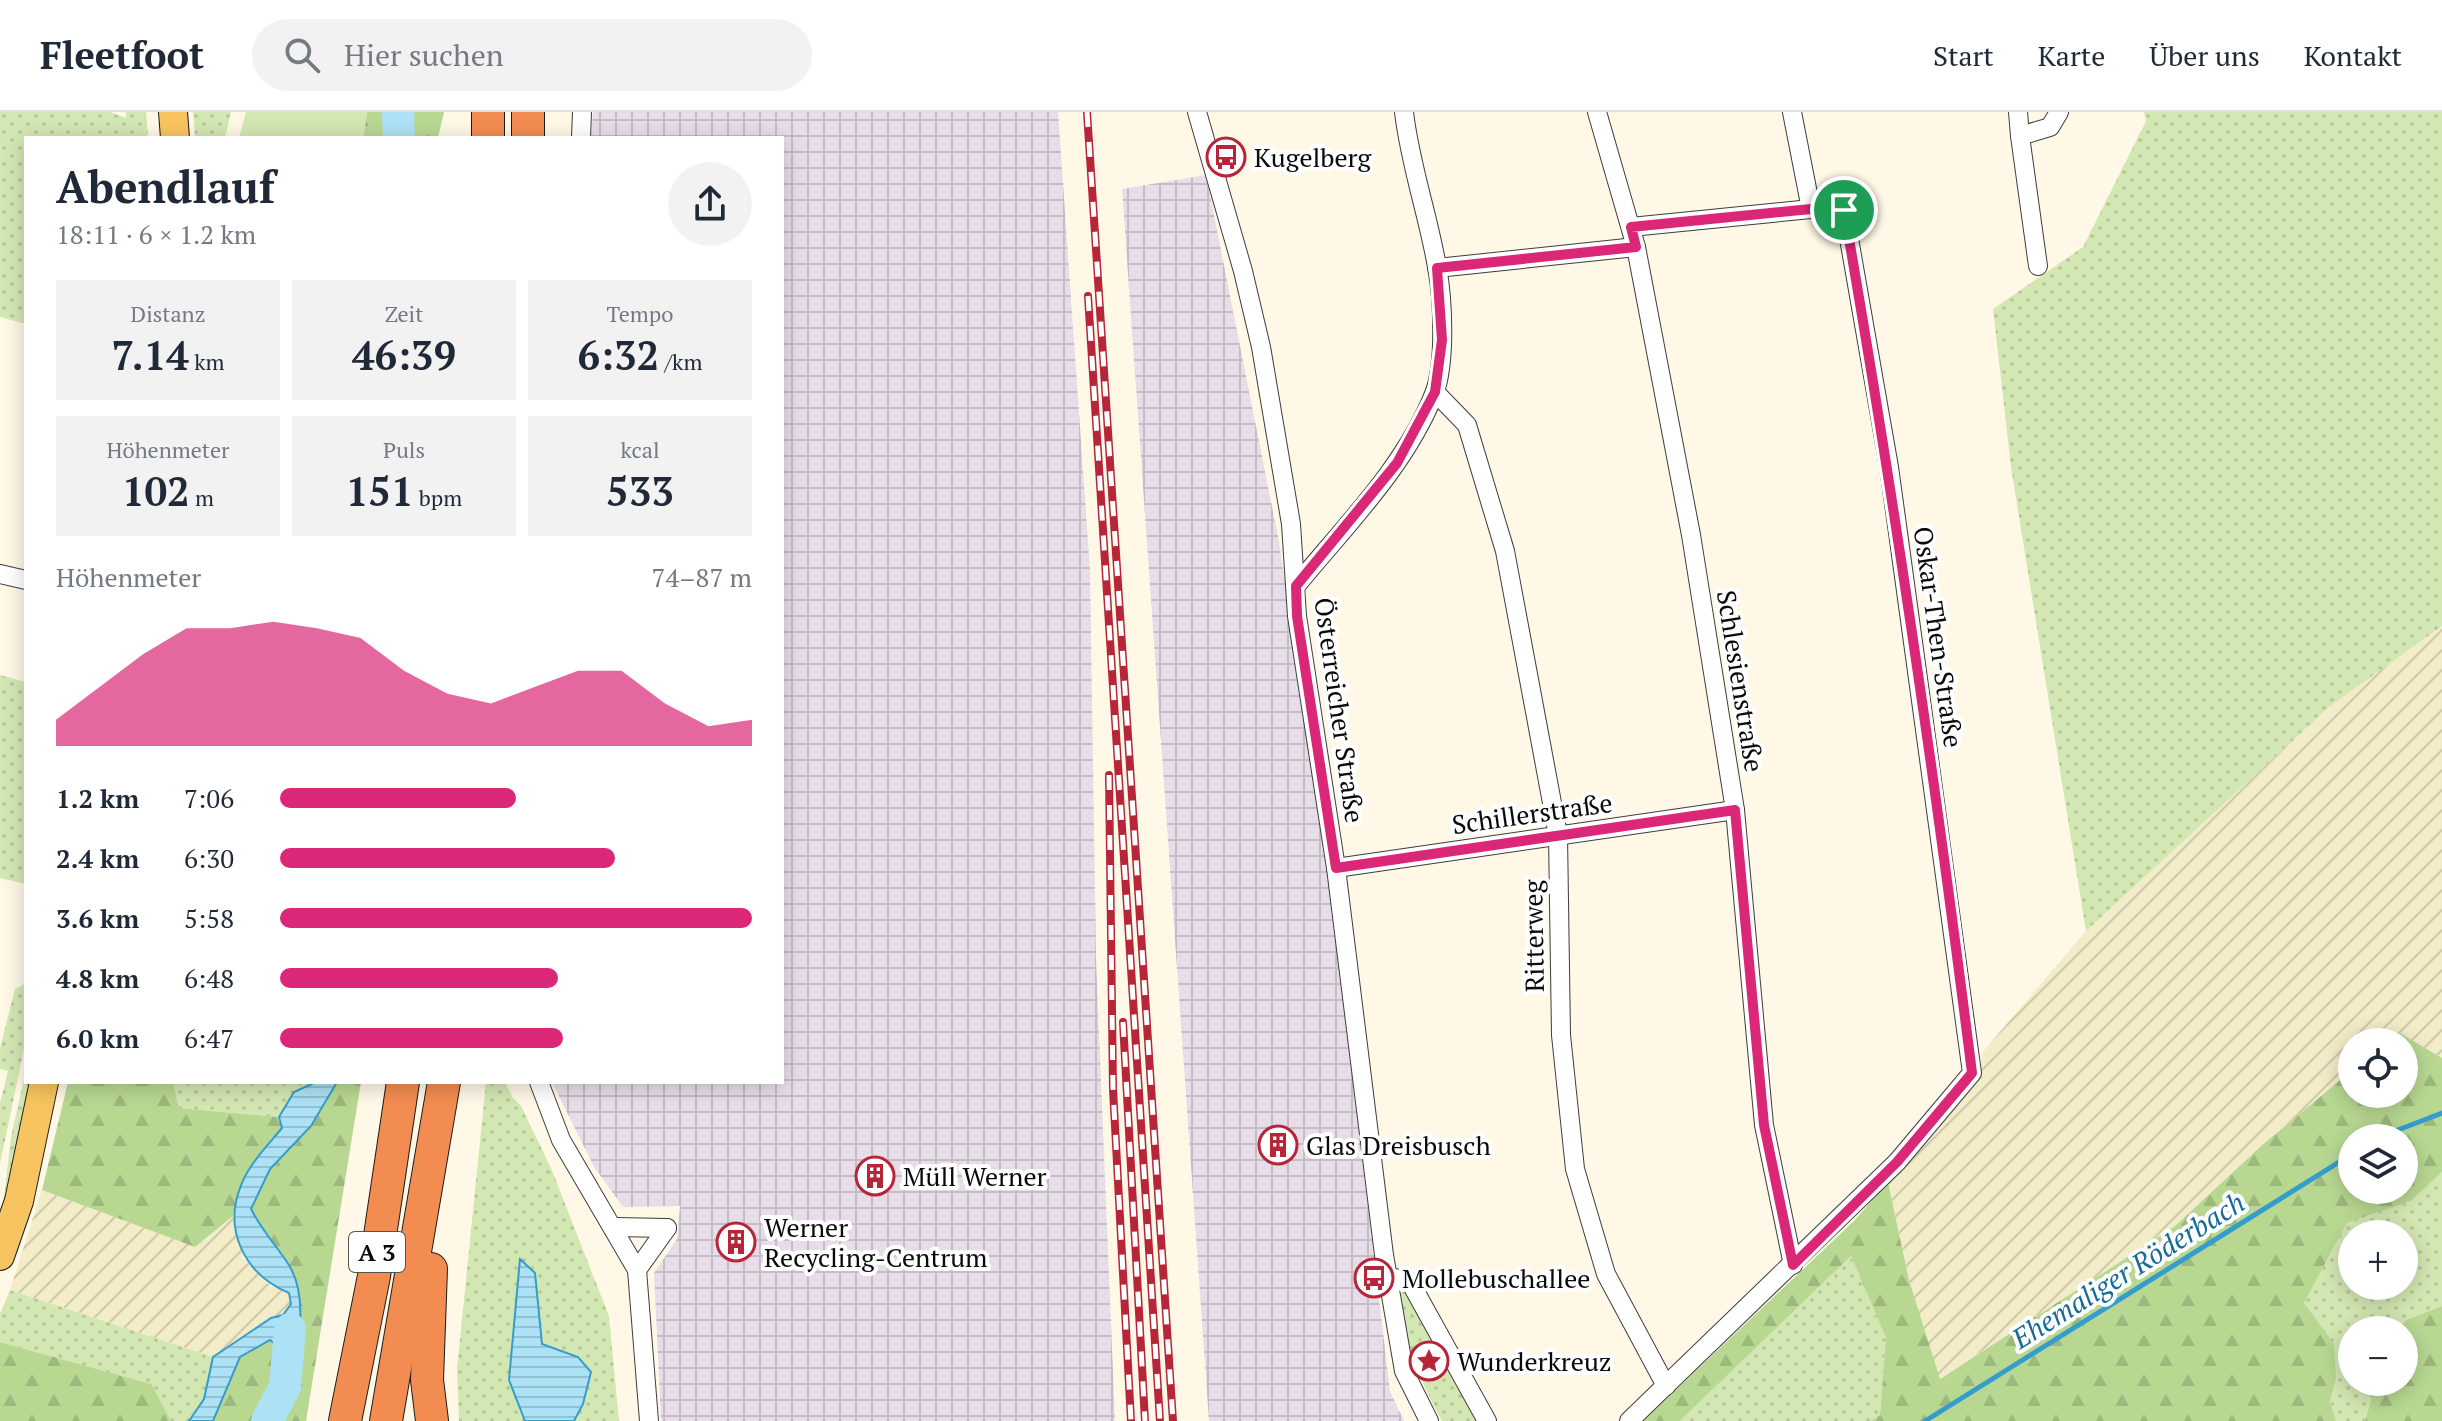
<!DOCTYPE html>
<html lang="de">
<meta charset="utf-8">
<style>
:root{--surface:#fff;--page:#f2f2f3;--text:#1f2937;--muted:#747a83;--line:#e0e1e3;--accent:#db2777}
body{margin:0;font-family:"PT Serif",serif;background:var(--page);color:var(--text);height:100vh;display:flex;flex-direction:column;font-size:30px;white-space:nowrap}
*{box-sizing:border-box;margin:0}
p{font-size:26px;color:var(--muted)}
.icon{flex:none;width:44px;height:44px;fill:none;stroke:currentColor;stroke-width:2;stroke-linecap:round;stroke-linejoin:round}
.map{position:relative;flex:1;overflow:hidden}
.panel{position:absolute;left:24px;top:24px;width:760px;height:948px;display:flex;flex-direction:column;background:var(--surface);border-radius:0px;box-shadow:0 4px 20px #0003}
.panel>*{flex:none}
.buttons{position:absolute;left:2338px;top:916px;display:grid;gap:16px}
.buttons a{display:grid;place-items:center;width:80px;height:80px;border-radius:50%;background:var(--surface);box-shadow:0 4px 20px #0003;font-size:40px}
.pin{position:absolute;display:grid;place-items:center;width:68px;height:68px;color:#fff;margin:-34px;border:4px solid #fff;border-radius:50%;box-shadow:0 2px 8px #0007}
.round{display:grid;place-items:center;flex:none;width:84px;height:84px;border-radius:42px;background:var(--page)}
.headline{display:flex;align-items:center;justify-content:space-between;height:136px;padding:0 32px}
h1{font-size:44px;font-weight:700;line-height:60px}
.stats{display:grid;grid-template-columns:repeat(3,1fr);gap:12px;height:136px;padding:8px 32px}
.stats div{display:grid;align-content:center;border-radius:0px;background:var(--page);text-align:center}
.stats b{font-size:40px;font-weight:700}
.stats small{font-size:22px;font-weight:400}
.stats p{font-size:22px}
.chart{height:224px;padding:16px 32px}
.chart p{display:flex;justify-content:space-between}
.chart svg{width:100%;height:144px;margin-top:8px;fill:var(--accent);opacity:.7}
ul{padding:0 32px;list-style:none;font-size:26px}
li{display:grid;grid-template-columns:128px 96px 1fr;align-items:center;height:60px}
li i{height:20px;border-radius:10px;background:var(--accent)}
header{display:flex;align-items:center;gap:48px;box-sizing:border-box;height:112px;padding:0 40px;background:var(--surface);border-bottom:2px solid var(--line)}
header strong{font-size:38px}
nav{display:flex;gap:44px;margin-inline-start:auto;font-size:28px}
.search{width:560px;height:72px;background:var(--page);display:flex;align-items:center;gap:20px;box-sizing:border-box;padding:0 28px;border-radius:44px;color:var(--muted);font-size:30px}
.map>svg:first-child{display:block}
.industrial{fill:url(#industrial-grid)}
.farmland{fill:url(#farmland-furrows)}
.grass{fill:url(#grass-dots);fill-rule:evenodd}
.forest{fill:url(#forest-firs);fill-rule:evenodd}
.garden{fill:#d3e7b2}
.water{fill:url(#water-rules);stroke:#359dcb;stroke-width:2}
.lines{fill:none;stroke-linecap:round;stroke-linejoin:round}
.stream{stroke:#359dcb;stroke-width:5}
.river{stroke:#ade1f5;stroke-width:32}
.street-casing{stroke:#3d3d3d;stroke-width:20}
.primary-casing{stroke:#1b1b1b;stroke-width:30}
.highway-casing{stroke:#1b1b1b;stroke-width:34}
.street{stroke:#fff;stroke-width:18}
.primary{stroke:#f7c45f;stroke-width:28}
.highway{stroke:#f38c51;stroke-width:32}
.rail-casing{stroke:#b72539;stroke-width:8}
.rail{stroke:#fff;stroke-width:5;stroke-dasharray:15;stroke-linecap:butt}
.route-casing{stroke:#fff;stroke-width:16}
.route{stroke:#db2777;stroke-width:10}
.labels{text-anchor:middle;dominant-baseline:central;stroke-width:8;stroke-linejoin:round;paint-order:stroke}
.shield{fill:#fff;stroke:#545454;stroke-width:2}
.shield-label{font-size:24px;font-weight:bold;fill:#0a0a0a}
.poi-label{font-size:26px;fill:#0a0a0a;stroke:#fff;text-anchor:start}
.street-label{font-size:26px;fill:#0a0a0a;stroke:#fff}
.water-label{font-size:28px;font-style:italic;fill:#166c98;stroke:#fff}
</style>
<header>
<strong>Fleetfoot</strong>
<div class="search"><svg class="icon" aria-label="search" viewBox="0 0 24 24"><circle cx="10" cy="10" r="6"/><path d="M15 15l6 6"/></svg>Hier suchen</div>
<nav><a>Start</a><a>Karte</a><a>Über uns</a><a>Kontakt</a></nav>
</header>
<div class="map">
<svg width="2442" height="1309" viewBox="0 0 2442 1309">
<defs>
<pattern id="industrial-grid" width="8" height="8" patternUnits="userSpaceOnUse" patternTransform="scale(2)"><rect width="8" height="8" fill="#e7dde9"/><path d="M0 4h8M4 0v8" fill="none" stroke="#c5bcc6"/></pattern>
<pattern id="farmland-furrows" width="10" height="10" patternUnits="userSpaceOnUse" patternTransform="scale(2)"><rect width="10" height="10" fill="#f3ecc8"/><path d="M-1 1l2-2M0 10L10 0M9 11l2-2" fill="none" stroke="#cfc9aa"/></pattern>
<pattern id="grass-dots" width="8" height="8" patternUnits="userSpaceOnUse" patternTransform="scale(2)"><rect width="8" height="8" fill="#d3e7b2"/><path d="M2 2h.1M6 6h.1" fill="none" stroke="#b4c598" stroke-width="1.8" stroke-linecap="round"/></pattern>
<pattern id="forest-firs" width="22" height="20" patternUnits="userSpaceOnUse" patternTransform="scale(2)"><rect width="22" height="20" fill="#b8d892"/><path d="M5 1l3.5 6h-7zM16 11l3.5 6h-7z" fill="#9db87d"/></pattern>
<pattern id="water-rules" width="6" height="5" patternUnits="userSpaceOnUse" patternTransform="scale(2)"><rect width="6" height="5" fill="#ade1f5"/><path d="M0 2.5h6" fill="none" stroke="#94c0d1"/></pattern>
</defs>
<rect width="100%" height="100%" fill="#fff8e7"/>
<!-- industrial -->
<g class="industrial">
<path d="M593 0H1058L1090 458 1096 847 1115 1309H661L654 1161 677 1127 680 1094 623 1095 594 1055 552 970H782V26H591Z"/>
<path d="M1206 63 1279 430 1327 753 1390 1279 1404 1309H1209L1122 77Z"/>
</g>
<!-- farmland -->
<g class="farmland">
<path d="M2442 514V946L2400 921 2388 930H2352V958L2260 1035 2175 1114 1939 1267 1909 1168 1888 1070 1980 965 1982 941 2086 819 2329 595Z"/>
<path d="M42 1078 195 1135 233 1104 243 1146 271 1174 289 1181 291 1192 283 1204 271 1206 213 1245 10 1178Z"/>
</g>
<!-- grass -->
<g class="grass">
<path d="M0 0H110L126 6V0H146L148 26H26V212L0 205Z"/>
<path d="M193 0H231L225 26H195Z"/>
<path d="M2144 0H2442V514L2329 595 2086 819 2011 355 1993 197 2083 135 2146 9Z"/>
<path d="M0 563 26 570V772L0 766Z"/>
<path d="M26 871V927L0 1052V991L8 959 0 957V936L15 877Z"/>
<path d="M26 958V970H35L0 1119 11 1025Z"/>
<path d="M173 970H316L294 980 279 1005 179 996Z"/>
<path d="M486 970H505L513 986 521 994 551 1056 609 1204 619 1309H574L583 1292 578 1245 542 1232 538 1208 519 1297 525 1309H459L457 1257Z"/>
<path d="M2442 1060V1194L2406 1208 2398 1218H2352V1270H2376L2365 1309H2336L2330 1290 2336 1267 2304 1191 2347 1111 2411 1089ZM2352 1122H2404V1174H2352Z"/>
<path d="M1851 1144 1886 1226 1880 1303 1870 1309H1680Z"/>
<path d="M10 1178 213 1245 204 1287 189 1309H171L150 1272 0 1230V1202Z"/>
<path d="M1407 1178 1480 1309H1442C1419 1268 1405 1229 1397 1182Z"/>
</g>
<!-- forest -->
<g class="forest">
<path d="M367 0H444L438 26H363Z"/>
<path d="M2400 921 2442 946V1060L2411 1089 2347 1111 2304 1191 2334 1232 2336 1267 2330 1290 2336 1309H1870L1880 1303 1886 1226 1851 1144 1680 1309H1643L1855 1108 1888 1070 1909 1168 1940 1267 2175 1114 2260 1035 2352 958V982H2404V930H2388ZM2352 1026H2404V1078H2352Z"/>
<path d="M68 970H173L179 996 279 1005 282 1016 242 1069 233 1104 195 1135 42 1078Z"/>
<path d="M337 970H361L306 1309H213L240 1245 270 1228 280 1236 283 1248 291 1254 300 1228 289 1152 263 1121 251 1097 270 1057 311 1014Z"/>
<path d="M2442 1194V1309H2365L2376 1270H2404V1218H2398L2406 1208Z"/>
<path d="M0 1230 151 1272 171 1309H0Z"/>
</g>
<!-- garden -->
<path class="garden" d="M246 0H367L363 26H239Z"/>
<!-- water -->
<g class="water">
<path d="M316 970H337L311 1014 270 1057 251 1097C261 1117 274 1131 287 1150 307 1179 301 1223 292 1255L282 1248 280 1236 270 1228 240 1245 213 1309H189L204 1287 213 1245 271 1206 283 1203 291 1192 289 1181C244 1162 222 1117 242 1071 250 1051 269 1032 282 1016L279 1005 294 980Z"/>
<path d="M520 1147 535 1161 542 1232 578 1245 591 1260 583 1292 574 1309H525L509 1268Z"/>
</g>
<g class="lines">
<!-- stream -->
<g class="stream">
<path d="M2377 1026 2442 1001"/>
<path d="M1925 1309 2352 1042"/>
</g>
<!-- river -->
<g class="river">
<path d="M398 0 399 26"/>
<path d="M267 1309 285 1275 290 1217"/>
</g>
<!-- street casing -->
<g class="street-casing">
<g id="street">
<path d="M1197 0 1243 159 1261 235 1291 412 1297 504 1336 756 1384 1143 1404 1259 1429 1309"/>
<path d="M1597 0 1636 135 1691 423 1735 698 1764 1013 1793 1153"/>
<path d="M2018 0 2020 24 2050 15 2059 0"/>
<path d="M2020 24 2038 154"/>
<path d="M581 26 582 0"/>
<path d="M1631 115 1811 97"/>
<path d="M1437 156 1636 135"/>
<path d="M1435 280 1467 313 1505 439 1558 723 1561 923 1575 1057 1606 1162 1666 1274"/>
<path d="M0 462 26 468"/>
<path d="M1296 474C1345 414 1405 355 1434 282 1446 251 1443 187 1437 155 1428 102 1410 53 1404 0"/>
<path d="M1336 756 1735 698"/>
<path d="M539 970 561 1028 637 1158 649 1309"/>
<path d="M615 1115 667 1116"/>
<path d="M637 1158 667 1116"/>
<path d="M1387 1164 1410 1170 1487 1309"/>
<path d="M1629 1309 1897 1050 1972 961 1889 355 1844 98 1811 97 1792 0"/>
</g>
</g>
<!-- primary casing -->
<g class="primary-casing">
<g id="primary">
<path d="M173 0 175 26"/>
<path d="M0 1144 19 1089 44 970"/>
</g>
</g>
<!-- highway casing -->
<g class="highway-casing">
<g id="highway">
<path d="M488 26V0"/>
<path d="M528 26V0"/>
<path d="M431 1157 427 1268 432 1309"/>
<path d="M345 1309 374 1164 403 970"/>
<path d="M386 1309 444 970"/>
</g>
</g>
<!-- street -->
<use href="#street" class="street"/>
<!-- primary -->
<use href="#primary" class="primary"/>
<!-- highway -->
<use href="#highway" class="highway"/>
<!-- rail casing -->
<g class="rail-casing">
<g id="rail">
<path d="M1087 0 1173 1309"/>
<path d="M1088 184 1160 1309"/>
<path d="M1109 663 1113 977 1131 1309"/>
<path d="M1123 910 1145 1309"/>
</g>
</g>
<!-- rail -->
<use href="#rail" class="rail"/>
</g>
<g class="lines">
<!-- route casing -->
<g class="route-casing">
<path id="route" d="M1811 97 1844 98C1894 385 1936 673 1972 961L1897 1050 1793 1153 1764 1013 1735 698 1336 756 1297 504 1296 474 1397 351 1435 280 1442 228 1437 156 1636 135 1631 115Z"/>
</g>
<!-- route -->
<use href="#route" class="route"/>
</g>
<!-- icons -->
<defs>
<g id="bus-ring" transform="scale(2)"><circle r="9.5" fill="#fff" stroke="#b72539" stroke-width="1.5"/><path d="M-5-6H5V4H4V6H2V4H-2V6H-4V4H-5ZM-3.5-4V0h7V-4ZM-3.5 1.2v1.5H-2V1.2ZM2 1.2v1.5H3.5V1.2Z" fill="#b72539"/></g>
<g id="building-ring" transform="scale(2)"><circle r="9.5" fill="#fff" stroke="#b72539" stroke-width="1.5"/><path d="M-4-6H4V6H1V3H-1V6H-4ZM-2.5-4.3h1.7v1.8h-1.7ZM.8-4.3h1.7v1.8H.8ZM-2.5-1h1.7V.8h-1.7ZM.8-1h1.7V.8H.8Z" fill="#b72539"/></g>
<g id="sight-ring" transform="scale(2)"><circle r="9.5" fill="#fff" stroke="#b72539" stroke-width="1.5"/><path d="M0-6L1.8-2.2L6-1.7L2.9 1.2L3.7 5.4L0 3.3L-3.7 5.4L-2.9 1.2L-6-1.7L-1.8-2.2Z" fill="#b72539"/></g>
</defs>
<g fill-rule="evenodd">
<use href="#bus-ring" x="1226" y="45"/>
<use href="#building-ring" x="1278" y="1033"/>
<use href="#building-ring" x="875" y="1064"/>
<use href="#building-ring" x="736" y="1130"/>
<use href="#bus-ring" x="1374" y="1166"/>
<use href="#sight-ring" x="1429" y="1249"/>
</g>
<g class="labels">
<!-- shield labels -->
<rect class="shield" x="349" y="1120" width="56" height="40" rx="6"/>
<g class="shield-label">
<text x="377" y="1140">A 3</text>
</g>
<!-- poi labels -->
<g class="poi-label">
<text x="1254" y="45">Kugelberg</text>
<text x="1306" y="1033">Glas Dreisbusch</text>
<text x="903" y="1064">Müll Werner</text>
<text x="764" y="1115">Werner<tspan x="764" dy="30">Recycling-Centrum</tspan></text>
<text x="1402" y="1166">Mollebuschallee</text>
<text x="1457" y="1249">Wunderkreuz</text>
</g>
<!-- street labels -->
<g class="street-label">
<text transform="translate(1939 525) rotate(82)">Oskar-Then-Straße</text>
<text transform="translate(1741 569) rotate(81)">Schlesienstraße</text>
<text transform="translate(1340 598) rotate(82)">Österreicher Straße</text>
<text transform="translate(1532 701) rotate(-8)">Schillerstraße</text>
<text transform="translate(1533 824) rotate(-91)">Ritterweg</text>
</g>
<!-- water labels -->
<g class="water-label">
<text transform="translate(2128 1158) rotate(-32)">Ehemaliger Röderbach</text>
</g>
</g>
</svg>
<div class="buttons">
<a><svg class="icon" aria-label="locate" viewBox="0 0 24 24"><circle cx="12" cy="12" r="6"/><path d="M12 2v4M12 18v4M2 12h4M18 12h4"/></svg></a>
<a><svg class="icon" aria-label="layers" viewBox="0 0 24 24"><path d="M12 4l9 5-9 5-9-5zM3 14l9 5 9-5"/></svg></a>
<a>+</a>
<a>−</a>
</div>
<div class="pin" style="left:1844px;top:98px;background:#1e9e55"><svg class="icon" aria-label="arrive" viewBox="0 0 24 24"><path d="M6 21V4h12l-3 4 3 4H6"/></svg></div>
<section class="panel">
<div class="headline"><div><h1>Abendlauf</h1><p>18:11 · 6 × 1.2 km</p></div><a class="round"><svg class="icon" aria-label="share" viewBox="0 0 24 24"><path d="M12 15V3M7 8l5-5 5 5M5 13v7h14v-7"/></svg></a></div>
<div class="stats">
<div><p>Distanz</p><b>7.14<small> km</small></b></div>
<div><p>Zeit</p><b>46:39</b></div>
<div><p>Tempo</p><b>6:32<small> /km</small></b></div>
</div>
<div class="stats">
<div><p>Höhenmeter</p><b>102<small> m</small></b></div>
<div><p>Puls</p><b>151<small> bpm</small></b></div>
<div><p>kcal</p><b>533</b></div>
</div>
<div class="chart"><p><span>Höhenmeter</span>74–87 m</p>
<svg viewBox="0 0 160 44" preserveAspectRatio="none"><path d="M0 44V36L10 26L20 16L30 8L40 8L50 6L60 8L70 11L80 21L90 28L100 31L110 26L120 21L130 21L140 31L150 38L160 36V44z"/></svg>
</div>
<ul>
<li><b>1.2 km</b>7:06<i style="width:50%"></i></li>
<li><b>2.4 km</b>6:30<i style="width:71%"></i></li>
<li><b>3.6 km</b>5:58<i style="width:100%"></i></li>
<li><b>4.8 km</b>6:48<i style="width:59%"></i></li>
<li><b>6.0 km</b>6:47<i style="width:60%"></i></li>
</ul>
</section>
</div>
